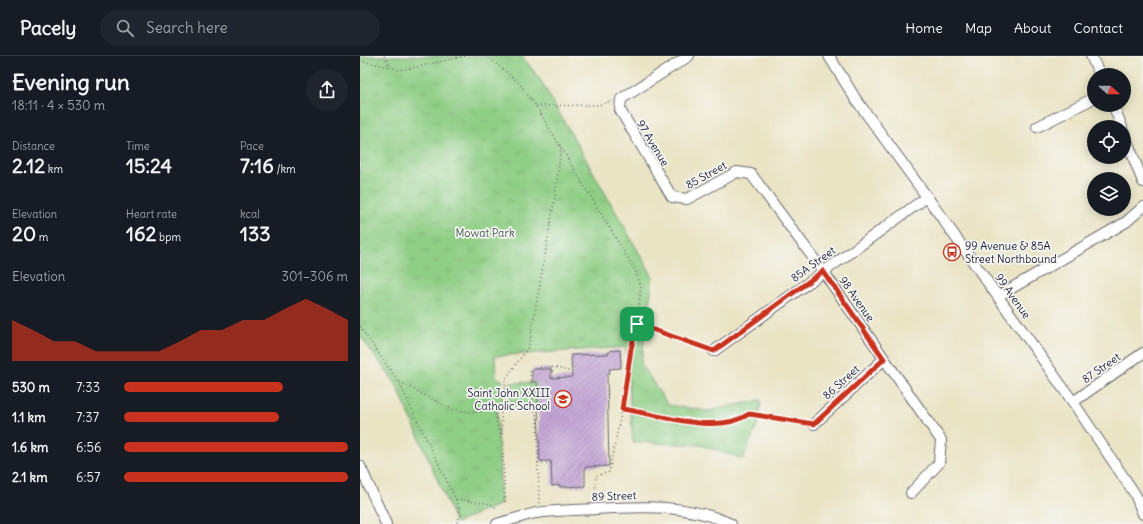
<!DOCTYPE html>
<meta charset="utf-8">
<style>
:root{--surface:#171b24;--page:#20242c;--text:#f1f3f6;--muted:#9ea1a6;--line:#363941;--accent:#c8321e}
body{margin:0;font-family:Delius,sans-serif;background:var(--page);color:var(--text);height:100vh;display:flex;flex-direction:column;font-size:15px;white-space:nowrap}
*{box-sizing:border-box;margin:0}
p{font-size:13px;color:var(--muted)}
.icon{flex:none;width:22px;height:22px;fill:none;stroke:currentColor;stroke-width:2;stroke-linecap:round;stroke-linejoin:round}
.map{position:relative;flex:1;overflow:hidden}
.details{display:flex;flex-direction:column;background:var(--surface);width:360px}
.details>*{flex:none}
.needle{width:26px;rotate:111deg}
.buttons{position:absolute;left:727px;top:12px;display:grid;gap:8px}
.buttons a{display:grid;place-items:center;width:44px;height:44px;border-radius:50%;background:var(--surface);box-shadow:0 2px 10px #0003;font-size:20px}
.pin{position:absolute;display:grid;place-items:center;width:34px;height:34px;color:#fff;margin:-17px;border-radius:8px;box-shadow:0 2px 6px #0006}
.round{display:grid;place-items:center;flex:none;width:42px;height:42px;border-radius:21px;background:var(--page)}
.headline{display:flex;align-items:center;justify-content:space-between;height:68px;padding:0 12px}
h1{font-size:22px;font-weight:700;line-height:30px}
.figures{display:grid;grid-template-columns:repeat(3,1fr);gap:6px;height:68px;padding:4px 12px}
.figures div{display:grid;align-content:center}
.figures b{font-size:20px;font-weight:700}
.figures small{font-size:11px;font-weight:400}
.figures p{font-size:11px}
.chart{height:112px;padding:8px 12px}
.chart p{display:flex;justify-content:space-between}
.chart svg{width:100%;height:72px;margin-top:4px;fill:var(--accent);opacity:.7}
ul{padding:0 12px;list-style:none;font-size:13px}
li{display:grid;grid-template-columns:64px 48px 1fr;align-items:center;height:30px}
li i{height:10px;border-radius:5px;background:var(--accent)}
header{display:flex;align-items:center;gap:24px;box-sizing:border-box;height:56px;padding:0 20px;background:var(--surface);border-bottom:1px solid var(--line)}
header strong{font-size:19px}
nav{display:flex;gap:22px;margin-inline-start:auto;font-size:14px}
.search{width:280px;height:36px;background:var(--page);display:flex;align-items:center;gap:10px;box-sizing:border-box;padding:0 14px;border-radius:22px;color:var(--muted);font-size:15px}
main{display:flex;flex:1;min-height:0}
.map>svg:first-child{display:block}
.green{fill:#8fce85;stroke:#587860}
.park{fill:url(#park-tufts);stroke:#587860}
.building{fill:url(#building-hatch)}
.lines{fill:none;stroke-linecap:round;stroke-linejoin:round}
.minor-casing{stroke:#68666b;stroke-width:12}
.path{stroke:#68666b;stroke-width:1.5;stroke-dasharray:1 3;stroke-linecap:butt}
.minor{stroke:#fff;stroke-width:10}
.route-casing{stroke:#fff;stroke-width:8}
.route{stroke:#c8321e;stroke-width:5}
.labels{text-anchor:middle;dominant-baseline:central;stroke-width:3.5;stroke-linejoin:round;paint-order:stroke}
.street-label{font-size:11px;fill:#22223b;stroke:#f6f6f2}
.park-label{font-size:11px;fill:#435651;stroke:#f6f6f2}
.poi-label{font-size:11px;fill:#22223b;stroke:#f6f6f2;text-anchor:start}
</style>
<header>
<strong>Pacely</strong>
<div class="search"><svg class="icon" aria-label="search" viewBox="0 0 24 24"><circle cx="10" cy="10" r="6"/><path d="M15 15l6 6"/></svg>Search here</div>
<nav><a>Home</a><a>Map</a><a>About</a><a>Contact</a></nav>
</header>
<main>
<section class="details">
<div class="headline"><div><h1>Evening run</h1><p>18:11 · 4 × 530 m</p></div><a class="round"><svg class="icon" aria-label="share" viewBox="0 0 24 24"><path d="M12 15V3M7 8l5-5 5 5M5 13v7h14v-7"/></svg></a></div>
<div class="figures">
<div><p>Distance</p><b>2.12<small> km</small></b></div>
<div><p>Time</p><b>15:24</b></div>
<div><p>Pace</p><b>7:16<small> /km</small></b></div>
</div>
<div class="figures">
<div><p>Elevation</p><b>20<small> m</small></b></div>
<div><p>Heart rate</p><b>162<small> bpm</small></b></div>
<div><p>kcal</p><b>133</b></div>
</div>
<div class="chart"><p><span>Elevation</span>301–306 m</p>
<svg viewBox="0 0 160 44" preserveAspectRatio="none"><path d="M0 44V19L10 25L20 32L30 32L40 38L50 38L60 38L70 38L80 32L90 25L100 25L110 19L120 19L130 12L140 6L150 12L160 19V44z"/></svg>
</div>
<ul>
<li><b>530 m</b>7:33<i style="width:71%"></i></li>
<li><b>1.1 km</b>7:37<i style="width:69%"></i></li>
<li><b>1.6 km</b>6:56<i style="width:100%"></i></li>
<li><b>2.1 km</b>6:57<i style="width:100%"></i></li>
</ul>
</section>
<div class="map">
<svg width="783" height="468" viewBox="0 0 783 468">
<defs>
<pattern id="park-tufts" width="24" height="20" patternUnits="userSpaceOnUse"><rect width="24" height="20" fill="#8fce85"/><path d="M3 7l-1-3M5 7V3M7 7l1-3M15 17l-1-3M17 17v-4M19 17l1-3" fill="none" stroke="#7bb174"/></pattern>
<pattern id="building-hatch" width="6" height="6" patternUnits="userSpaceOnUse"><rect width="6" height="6" fill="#c3a5d5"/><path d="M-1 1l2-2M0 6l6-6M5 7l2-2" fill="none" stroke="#9e86ae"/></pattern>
</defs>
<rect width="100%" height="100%" fill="#f6f6f2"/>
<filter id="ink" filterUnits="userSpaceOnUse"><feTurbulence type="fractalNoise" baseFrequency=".025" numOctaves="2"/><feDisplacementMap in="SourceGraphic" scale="8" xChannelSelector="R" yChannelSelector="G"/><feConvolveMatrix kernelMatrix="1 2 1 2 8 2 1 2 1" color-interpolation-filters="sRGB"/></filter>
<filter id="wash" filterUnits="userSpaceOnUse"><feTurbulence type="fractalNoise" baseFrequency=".012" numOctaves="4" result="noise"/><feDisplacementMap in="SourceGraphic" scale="16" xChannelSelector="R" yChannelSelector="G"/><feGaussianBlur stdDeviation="0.9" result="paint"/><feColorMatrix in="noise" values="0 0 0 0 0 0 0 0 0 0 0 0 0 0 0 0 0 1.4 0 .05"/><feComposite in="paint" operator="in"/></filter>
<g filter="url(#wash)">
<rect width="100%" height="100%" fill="#eae4c5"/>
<!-- green -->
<path class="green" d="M177 326 178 352 149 353 148 327Z"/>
<!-- park -->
<path class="park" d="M0 0H162L181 25 293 221 281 308 308 349 347 355 401 344 398 367 383 403 340 389 273 386 266 291 135 300 136 321 142 324 143 351H137L141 448 96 467 36 328 0 280Z"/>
<g id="blocks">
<!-- building -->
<path class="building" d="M260 294 261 312 249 313 250 317 247 318 249 410 225 411V430L200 431V429L192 430 191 405H180L177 326H172V313H191V322L212 321 211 299 249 298V295Z"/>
</g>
</g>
<g filter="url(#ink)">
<use href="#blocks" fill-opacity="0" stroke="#68666b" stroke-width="1"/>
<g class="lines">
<!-- minor casing -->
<g class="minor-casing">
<g id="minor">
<path d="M329 0 261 43 260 54 312 141 327 143 377 116 391 118 463 215 581 384 579 407 551 437"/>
<path d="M469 0 495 42 567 141 713 346 775 438 783 458"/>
<path d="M731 0 740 19"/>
<path d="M753 49 762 71"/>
<path d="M677 71 734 42"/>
<path d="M764 77 783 126"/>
<path d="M638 240 766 166 783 151"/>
<path d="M354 295 567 141"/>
<path d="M713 346 783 297"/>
<path d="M454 368 524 303"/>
<path d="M0 410 26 468"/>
<path d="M137 468C150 464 163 460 176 457 195 454 216 454 236 453 282 450 329 448 371 468"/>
</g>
</g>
<!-- path -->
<g class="path">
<path d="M24 0 31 11 39 14 52 12 105 0"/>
<path d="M127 0 158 26 176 50 275 214 281 230 277 268 271 293 262 353 249 416 236 420 235 439"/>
<path d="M0 5 31 11"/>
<path d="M176 50 238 49 252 45"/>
<path d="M277 268 344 292"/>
<path d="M0 271 38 325 93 354 111 356 141 354 145 353V324L169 290 195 141 201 91"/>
<path d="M192 311V319"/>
<path d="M38 325 99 450 101 459 96 468"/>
<path d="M262 353C299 358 356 380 389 358L446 366"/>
<path d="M137 354C135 366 136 369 142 379"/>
<path d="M141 357 145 449"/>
<path d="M178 407H191"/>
<path d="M96 443 131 448 136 452"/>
<path d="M179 447 177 361 173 350 170 315 174 312C190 310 196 311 211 316"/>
</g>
<!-- minor -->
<use href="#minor" class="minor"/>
</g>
</g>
<g class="lines" filter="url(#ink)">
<!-- route casing -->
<g class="route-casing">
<path id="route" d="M463 215 524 303 454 368 389 358C356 380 299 358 262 353L271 293 277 268 354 295Z"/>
</g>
<!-- route -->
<use href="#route" class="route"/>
</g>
<!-- icons -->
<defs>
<g id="bus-ring" transform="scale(0.9)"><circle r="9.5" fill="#f6f6f2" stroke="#c8321e" stroke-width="1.5"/><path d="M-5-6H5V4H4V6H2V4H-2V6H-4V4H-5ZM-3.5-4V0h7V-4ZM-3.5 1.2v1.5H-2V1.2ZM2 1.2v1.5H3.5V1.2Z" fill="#c8321e"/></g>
<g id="school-ring" transform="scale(0.9)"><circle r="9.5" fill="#f6f6f2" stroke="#c8321e" stroke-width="1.5"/><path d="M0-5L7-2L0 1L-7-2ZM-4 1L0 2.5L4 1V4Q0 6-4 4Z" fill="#c8321e"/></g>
</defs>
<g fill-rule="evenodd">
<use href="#bus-ring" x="592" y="196"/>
<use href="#school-ring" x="203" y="343"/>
</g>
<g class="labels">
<!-- street labels -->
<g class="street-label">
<text transform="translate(293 87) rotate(59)">97 Avenue</text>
<text transform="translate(346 119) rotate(-29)">85 Street</text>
<text transform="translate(453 208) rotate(-36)">85A Street</text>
<text transform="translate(653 240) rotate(55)">99 Avenue</text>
<text transform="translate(497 243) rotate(55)">98 Avenue</text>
<text transform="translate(741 312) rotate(-35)">87 Street</text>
<text transform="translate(481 326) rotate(-42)">86 Street</text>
<text transform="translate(254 440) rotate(-2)">89 Street</text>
</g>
<!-- park labels -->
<g class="park-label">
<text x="125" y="177">Mowat Park</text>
</g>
<!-- poi labels -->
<g class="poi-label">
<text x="605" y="190">99 Avenue &amp; 85A<tspan x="605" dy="13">Street Northbound</tspan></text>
<text x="190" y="337" text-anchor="end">Saint John XXIII<tspan x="190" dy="13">Catholic School</tspan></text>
</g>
</g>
</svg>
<div class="buttons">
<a><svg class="needle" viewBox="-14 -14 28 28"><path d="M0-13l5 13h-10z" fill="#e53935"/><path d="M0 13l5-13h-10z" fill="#9ea1a6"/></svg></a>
<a><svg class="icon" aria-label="locate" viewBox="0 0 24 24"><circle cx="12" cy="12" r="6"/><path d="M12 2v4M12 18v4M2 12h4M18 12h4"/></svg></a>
<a><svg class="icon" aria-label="layers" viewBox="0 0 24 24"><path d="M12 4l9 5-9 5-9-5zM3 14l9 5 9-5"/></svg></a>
</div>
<div class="pin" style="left:277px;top:268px;background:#1e9e55"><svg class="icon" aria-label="arrive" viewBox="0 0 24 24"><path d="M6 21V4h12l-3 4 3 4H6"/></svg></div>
</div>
</main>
